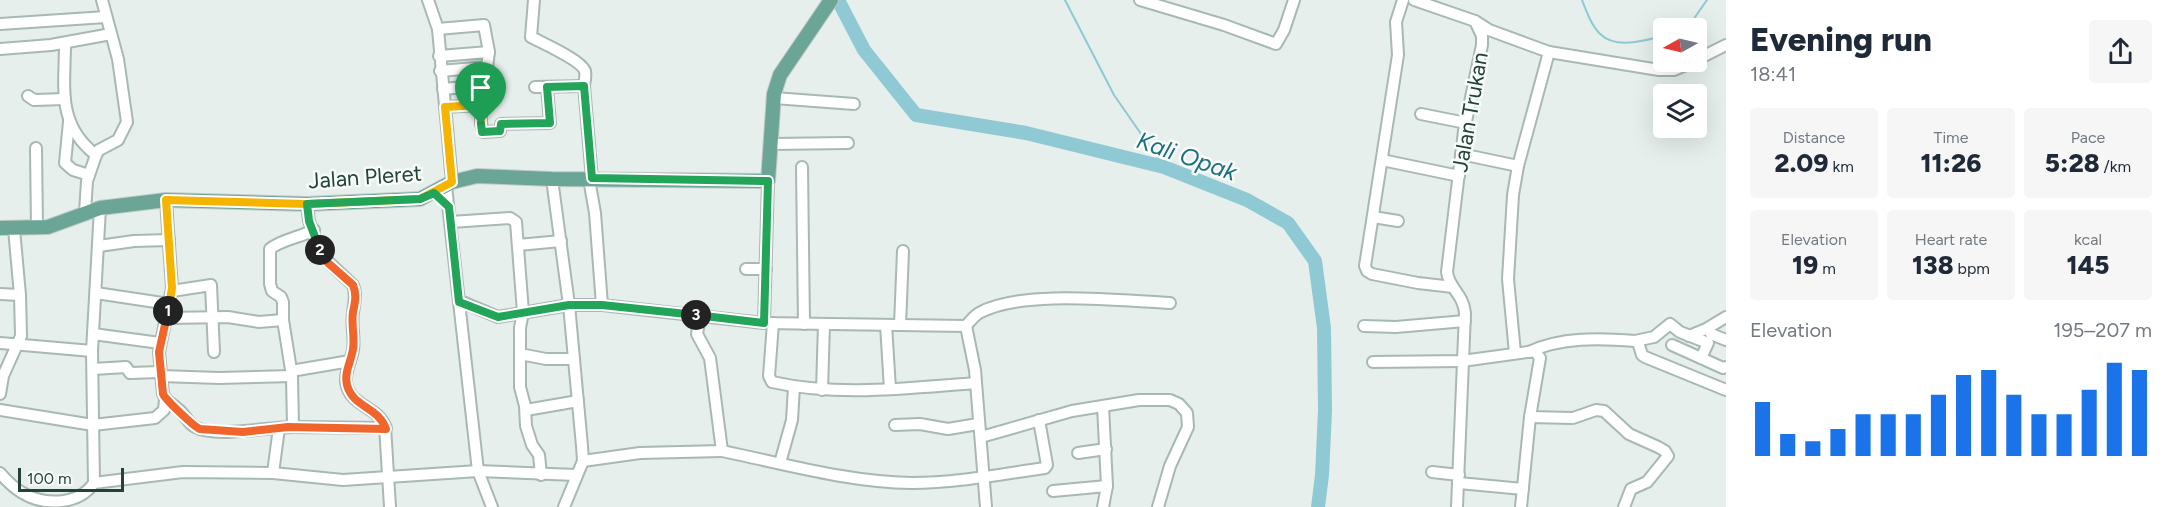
<!DOCTYPE html>
<meta charset="utf-8">
<style>
:root{--surface:#fff;--page:#f6f6f7;--text:#1f2937;--muted:#747a83;--accent:#1a73e8}
body{margin:0;font-family:Figtree,sans-serif;background:var(--page);color:var(--text);height:100vh;display:flex;flex-direction:column;font-size:22px;white-space:nowrap}
*{box-sizing:border-box;margin:0}
p{font-size:20px;color:var(--muted)}
.icon{flex:none;width:33px;height:33px;fill:none;stroke:currentColor;stroke-width:2;stroke-linecap:round;stroke-linejoin:round}
.map{position:relative;flex:1;overflow:hidden}
.drawer{display:flex;flex-direction:column;background:var(--surface);width:450px}
.drawer>*{flex:none}
.needle{width:39px;rotate:262deg}
.fabs{position:absolute;left:1653px;top:18px;display:grid;gap:12px}
.fabs a{display:grid;place-items:center;width:54px;height:54px;border-radius:6px;background:var(--surface);box-shadow:0 6px 24px #0002;font-size:30px}
.scale{position:absolute;left:18px;bottom:15px;width:106px;box-sizing:border-box;padding-left:6px;border:3px solid #24423a;border-top:0;font-size:16px;line-height:21px;white-space:nowrap;color:#24423a;-webkit-text-stroke:4px #f7fbf9;paint-order:stroke}
.pin{position:absolute;display:grid;place-items:center;width:51px;height:51px;color:#fff;margin:-62px -26px;border-radius:50% 50% 50% 0;rotate:-45deg;box-shadow:0 0 6px #0007}
.pin .icon{rotate:45deg}
.km{position:absolute;width:30px;height:30px;margin:-15px;border-radius:50%;background:#222;color:#fff;font-size:16px;line-height:30px;text-align:center}
.round{display:grid;place-items:center;flex:none;width:63px;height:63px;border-radius:6px;background:var(--page)}
.summary{display:flex;align-items:center;justify-content:space-between;height:102px;padding:0 24px}
h1{font-size:33px;font-weight:800;line-height:45px}
.stats{display:grid;grid-template-columns:repeat(3,1fr);gap:9px;height:102px;padding:6px 24px}
.stats div{display:grid;align-content:center;border-radius:6px;background:var(--page);text-align:center}
.stats b{font-size:26px;font-weight:800}
.stats small{font-size:16px;font-weight:400}
.stats p{font-size:16px}
.chart{height:168px;padding:12px 24px}
.chart p{display:flex;justify-content:space-between}
.chart svg{width:100%;height:108px;margin-top:6px;stroke:var(--accent);stroke-width:6}
main{display:flex;flex:1;min-height:0}
.map>svg:first-child{display:block}
.lines{fill:none;stroke-linecap:round;stroke-linejoin:round}
.stream{stroke:#8ec9d4;stroke-width:2}
.river{stroke:#8ec9d4;stroke-width:14}
.minor-casing{stroke:#a8b8b2;stroke-width:14}
.major-casing{stroke:#c2cac8;stroke-width:16}
.minor{stroke:#fff;stroke-width:10}
.major{stroke:#6aa596;stroke-width:14}
.split-1-casing{stroke:#fff;stroke-width:12}
.split-2-casing{stroke:#fff;stroke-width:12}
.split-3-casing{stroke:#fff;stroke-width:12}
.split-4-casing{stroke:#fff;stroke-width:12}
.split-1{stroke:#f5b400;stroke-width:8}
.split-2{stroke:#f0652b;stroke-width:8}
.split-3{stroke:#22a559;stroke-width:8}
.split-4{stroke:#22a559;stroke-width:8}
.labels{text-anchor:middle;dominant-baseline:central;stroke-width:5;stroke-linejoin:round;paint-order:stroke}
.street-label{font-size:22px;fill:#24423a;stroke:#f7fbf9}
.water-label{font-size:24px;font-style:italic;fill:#1c6f80;stroke:#f7fbf9}
</style>
<main>
<div class="map">
<svg width="1726" height="507" viewBox="0 0 1726 507">
<rect width="100%" height="100%" fill="#e6efeb"/>
<g class="lines">
<!-- stream -->
<g class="stream">
<path d="M1065 0 1114 95 1164 167"/>
<path d="M1582 0C1593 29 1601 47 1635 42 1645 40 1655 39 1664 35"/>
<path d="M1674 28 1693 20 1707 0"/>
</g>
<!-- river -->
<path class="river" d="M838 0 864 50 916 115 1026 133 1164 167 1247 200 1288 223 1315 261 1324 328 1325 411 1322 475 1318 507"/>
<!-- minor casing -->
<g class="minor-casing">
<g id="minor">
<path d="M428 0 438 29 452 182"/>
<path d="M534 0 531 37C542 43 581 60 585 71 586 76 585 81 584 86L592 179"/>
<path d="M1140 0 1224 25 1276 44 1284 30 1294 0"/>
<path d="M1403 0 1396 22 1398 55 1365 266 1367 271 1372 274 1418 283 1453 287"/>
<path d="M1414 0 1475 21 1489 30 1549 52 1659 70H1674L1693 62"/>
<path d="M0 24 106 17"/>
<path d="M438 29 484 25 489 52 487 67 440 71"/>
<path d="M65 43C65 87 56 124 96 155"/>
<path d="M0 49 51 45 111 34"/>
<path d="M439 56 489 52"/>
<path d="M1696 60 1726 45"/>
<path d="M535 87 584 86"/>
<path d="M443 89 485 85"/>
<path d="M28 96 34 100 65 99"/>
<path d="M774 98 854 104"/>
<path d="M445 107 481 105V124L484 132 500 131 501 124 550 123 547 87"/>
<path d="M1421 114 1466 123"/>
<path d="M69 122 65 163 73 170 89 175"/>
<path d="M772 144 848 143"/>
<path d="M36 148 37 228"/>
<path d="M1461 154 1518 166"/>
<path d="M1382 160 1459 176"/>
<path d="M802 167 804 324"/>
<path d="M552 179 569 305 582 446 583 461 564 507"/>
<path d="M589 179 595 213 602 305"/>
<path d="M446 186 478 471 576 475"/>
<path d="M166 200 172 288 159 352 163 394C166 402 173 404 179 410 185 415 188 423 195 427 214 438 270 427 293 427L292 376 283 320V302L281 297 272 291 270 284V249C280 240 301 237 314 230"/>
<path d="M307 204 309 221 321 255 353 285C357 295 354 303 353 313 351 325 355 338 353 350 351 361 345 371 346 382 349 406 377 406 385 426L390 507"/>
<path d="M85 213 87 181 96 155 99 150 118 140 127 122 118 59 102 0"/>
<path d="M1373 217 1398 221"/>
<path d="M451 222 510 218 516 222 523 312 520 328V387L525 406 526 426 532 445 539 455 541 475"/>
<path d="M518 245 561 241"/>
<path d="M99 246 134 241 169 240"/>
<path d="M746 269H766"/>
<path d="M172 291 211 285 214 352"/>
<path d="M96 293 169 304"/>
<path d="M0 294 20 295"/>
<path d="M460 301 498 317 569 305H602L764 323 966 326 975 370 986 507"/>
<path d="M166 318 228 317 259 322 283 320"/>
<path d="M764 323 768 181"/>
<path d="M773 323 769 376 772 382C839 397 908 388 976 383"/>
<path d="M886 325 890 389"/>
<path d="M900 325 903 251"/>
<path d="M966 326C970 321 974 316 979 313 1022 289 1121 301 1170 303"/>
<path d="M1364 326 1396 327 1465 321"/>
<path d="M93 334 160 343"/>
<path d="M1711 334 1726 340"/>
<path d="M1689 336 1706 329 1726 317"/>
<path d="M1635 341 1654 337 1670 324 1680 332 1708 343 1701 358"/>
<path d="M0 343 92 351"/>
<path d="M1672 345 1723 368 1726 367"/>
<path d="M1529 352C1561 337 1599 338 1635 341L1638 342 1642 355 1645 357 1726 390"/>
<path d="M1515 353 1508 279 1513 195 1518 166 1549 52"/>
<path d="M520 354 546 359H574"/>
<path d="M1373 362 1462 361 1535 351 1540 358 1530 417 1521 507"/>
<path d="M93 369 126 367 130 373 160 372"/>
<path d="M291 371 350 361"/>
<path d="M161 376 219 378 292 376"/>
<path d="M822 390 824 324"/>
<path d="M0 394 3 376 21 336 20 295 14 229"/>
<path d="M1103 406 1107 486 1103 507"/>
<path d="M0 410 93 425 155 418 164 410 165 400"/>
<path d="M526 410 578 401"/>
<path d="M1530 417 1573 418 1596 410 1604 411 1629 434 1658 447 1665 451 1668 456 1647 482 1631 489 1624 507"/>
<path d="M895 425 920 424 948 429 978 424"/>
<path d="M293 427 386 428"/>
<path d="M981 437 1072 411 1139 400H1170L1179 404 1187 413 1188 427 1170 466 1158 507"/>
<path d="M722 451C785 464 847 482 912 483 956 483 1002 474 1045 468L1047 465 1039 420"/>
<path d="M1078 453 1106 449"/>
<path d="M583 461 640 453 722 451 710 358 697 334 700 316"/>
<path d="M780 463 792 420 794 387"/>
<path d="M1432 472 1459 475"/>
<path d="M0 473C6 480 13 487 21 492 43 506 78 506 94 483L92 351 100 208"/>
<path d="M273 473 279 428"/>
<path d="M94 483 183 472 273 473 343 480 478 471 492 507"/>
<path d="M1459 483 1523 489"/>
<path d="M1053 491 1107 486"/>
<path d="M1457 507 1465 313C1463 293 1449 289 1447 272L1464 131 1482 45V36L1475 21"/>
</g>
</g>
<!-- major casing -->
<g class="major-casing">
<path id="major" d="M0 228 48 227 100 208 166 200 307 204 420 199 452 182 477 176 552 179 768 181 774 94 780 75 831 0"/>
</g>
<!-- minor -->
<use href="#minor" class="minor"/>
<!-- major -->
<use href="#major" class="major"/>
</g>
<g class="lines">
<!-- split-1 casing -->
<g class="split-1-casing">
<path id="split-1" d="M168 311 172 288 166 200 307 204 420 199 452 182 445 107 481 105V124"/>
</g>
<!-- split-2 casing -->
<g class="split-2-casing">
<path id="split-2" d="M168 311 159 352 163 394C165 399 194 427 200 429L243 432 288 427 386 429C378 406 353 408 347 385 344 372 351 362 353 349 355 337 351 324 353 312 355 303 357 295 353 285L327 262 320 250"/>
</g>
<!-- split-3 casing -->
<g class="split-3-casing">
<path id="split-3" d="M320 250 309 221 307 204 420 199 434 193 449 207 459 302 498 317 569 305H602L696 315"/>
</g>
<!-- split-4 casing -->
<g class="split-4-casing">
<path id="split-4" d="M481 124 482 132 500 131 501 124 550 123 547 87 584 86 592 178 768 181 764 323 696 315"/>
</g>
<!-- split-1 -->
<use href="#split-1" class="split-1"/>
<!-- split-2 -->
<use href="#split-2" class="split-2"/>
<!-- split-3 -->
<use href="#split-3" class="split-3"/>
<!-- split-4 -->
<use href="#split-4" class="split-4"/>
</g>
<g class="labels">
<!-- street labels -->
<g class="street-label">
<text transform="translate(1470 112) rotate(-80)">Jalan Trukan</text>
<text transform="translate(365 177) rotate(-4)">Jalan Pleret</text>
</g>
<!-- water labels -->
<g class="water-label">
<text transform="translate(1187 156) rotate(19)">Kali Opak</text>
</g>
</g>
</svg>
<div class="fabs">
<a><svg class="needle" viewBox="-14 -14 28 28"><path d="M0-13l5 13h-10z" fill="#e53935"/><path d="M0 13l5-13h-10z" fill="#747a83"/></svg></a>
<a><svg class="icon" aria-label="layers" viewBox="0 0 24 24"><path d="M12 4l9 5-9 5-9-5zM3 14l9 5 9-5"/></svg></a>
</div>
<div class="scale">100 m</div>
<div class="pin" style="left:481px;top:124px;background:#1e9e55"><svg class="icon" aria-label="arrive" viewBox="0 0 24 24"><path d="M6 21V4h12l-3 4 3 4H6"/></svg></div>
<b class="km" style="left:168px;top:311px">1</b>
<b class="km" style="left:320px;top:250px">2</b>
<b class="km" style="left:696px;top:315px">3</b>
</div>
<section class="drawer">
<div class="summary"><div><h1>Evening run</h1><p>18:41</p></div><a class="round"><svg class="icon" aria-label="share" viewBox="0 0 24 24"><path d="M12 15V3M7 8l5-5 5 5M5 13v7h14v-7"/></svg></a></div>
<div class="stats">
<div><p>Distance</p><b>2.09<small> km</small></b></div>
<div><p>Time</p><b>11:26</b></div>
<div><p>Pace</p><b>5:28<small> /km</small></b></div>
</div>
<div class="stats">
<div><p>Elevation</p><b>19<small> m</small></b></div>
<div><p>Heart rate</p><b>138<small> bpm</small></b></div>
<div><p>kcal</p><b>145</b></div>
</div>
<div class="chart"><p><span>Elevation</span>195–207 m</p>
<svg viewBox="0 0 160 44" preserveAspectRatio="none"><path d="M5 44V22M15 44V35M25 44V38M35 44V33M45 44V27M55 44V27M65 44V27M75 44V19M85 44V11M95 44V9M105 44V19M115 44V27M125 44V27M135 44V17M145 44V6M155 44V9"/></svg>
</div>
</section>
</main>
